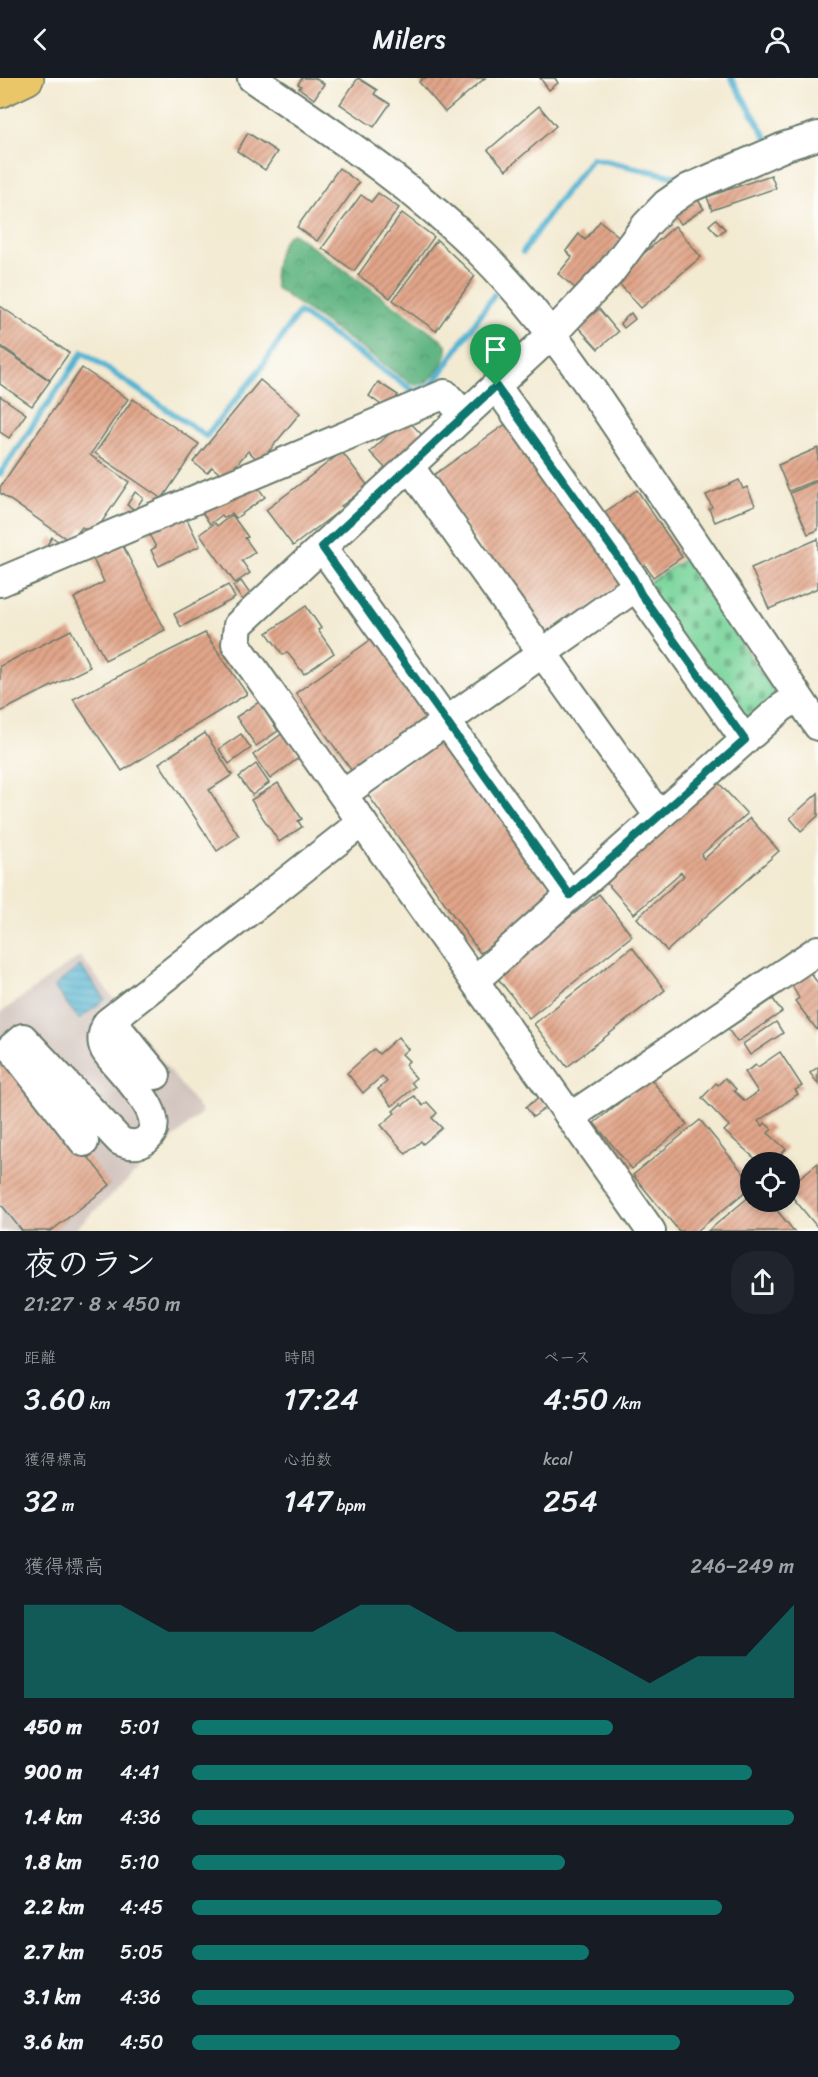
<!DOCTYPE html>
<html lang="ja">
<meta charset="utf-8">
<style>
:root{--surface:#171b24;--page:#20242c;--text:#f1f3f6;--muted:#9ea1a6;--accent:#0f766e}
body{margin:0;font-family:Sriracha,"Klee One",sans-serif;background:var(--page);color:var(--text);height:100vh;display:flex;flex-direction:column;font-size:22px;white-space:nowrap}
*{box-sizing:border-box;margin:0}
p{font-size:20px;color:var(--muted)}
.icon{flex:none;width:33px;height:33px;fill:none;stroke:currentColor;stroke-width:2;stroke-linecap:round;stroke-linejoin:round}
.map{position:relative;height:1153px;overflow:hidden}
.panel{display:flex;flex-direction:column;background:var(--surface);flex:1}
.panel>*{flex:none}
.fabs{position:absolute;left:740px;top:1074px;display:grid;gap:12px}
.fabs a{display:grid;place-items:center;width:60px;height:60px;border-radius:50%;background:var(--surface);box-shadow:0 3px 9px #0003;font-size:30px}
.pin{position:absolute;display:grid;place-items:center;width:51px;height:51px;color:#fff;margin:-62px -26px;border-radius:50% 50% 50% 0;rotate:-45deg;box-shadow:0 0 6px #0007}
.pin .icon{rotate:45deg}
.round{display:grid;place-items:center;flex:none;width:63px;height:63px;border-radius:24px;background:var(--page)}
.headline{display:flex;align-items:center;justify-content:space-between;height:102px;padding:0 24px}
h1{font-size:33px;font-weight:600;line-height:45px}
.figures{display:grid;grid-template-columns:repeat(3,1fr);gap:9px;height:102px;padding:6px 24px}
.figures div{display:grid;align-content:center}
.figures b{font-size:30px;font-weight:600}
.figures small{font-size:16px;font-weight:400}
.figures p{font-size:16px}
.chart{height:168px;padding:12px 24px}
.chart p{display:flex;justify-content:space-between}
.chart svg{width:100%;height:108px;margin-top:6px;fill:var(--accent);opacity:.7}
ul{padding:0 24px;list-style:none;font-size:20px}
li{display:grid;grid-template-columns:96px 72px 1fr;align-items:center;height:45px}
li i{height:15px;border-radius:8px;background:var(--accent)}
header{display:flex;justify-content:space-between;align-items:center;height:78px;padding:0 24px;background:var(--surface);font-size:27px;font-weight:600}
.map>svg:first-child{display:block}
.industrial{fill:#cfc0ba}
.forest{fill:url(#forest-crowns);stroke:#417a5c;stroke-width:1.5}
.cemetery{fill:url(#cemetery-stones);stroke:#4c8968;stroke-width:1.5}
.water{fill:url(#water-rules);stroke:#397883;stroke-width:1.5}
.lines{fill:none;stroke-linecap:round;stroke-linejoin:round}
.stream{stroke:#53b3d2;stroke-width:6}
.building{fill:url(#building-hatch)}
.minor-casing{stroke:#697a6b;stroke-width:32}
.major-casing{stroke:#697a6b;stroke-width:36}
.minor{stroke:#fff;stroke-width:28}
.major{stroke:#eac669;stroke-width:33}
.route-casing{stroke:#fff;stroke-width:12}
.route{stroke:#0f766e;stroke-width:8}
</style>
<header><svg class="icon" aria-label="back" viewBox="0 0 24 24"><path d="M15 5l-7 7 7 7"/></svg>Milers<svg class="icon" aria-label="person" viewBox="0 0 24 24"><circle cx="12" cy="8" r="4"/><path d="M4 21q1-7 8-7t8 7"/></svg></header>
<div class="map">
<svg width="818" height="1153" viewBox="0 0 818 1153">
<defs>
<pattern id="forest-crowns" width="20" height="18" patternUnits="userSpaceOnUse" patternTransform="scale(1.5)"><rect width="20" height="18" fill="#63b684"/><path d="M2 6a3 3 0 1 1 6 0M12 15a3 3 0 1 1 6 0" fill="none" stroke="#51956d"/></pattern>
<pattern id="cemetery-stones" width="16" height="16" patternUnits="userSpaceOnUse" patternTransform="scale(1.5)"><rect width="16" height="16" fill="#7ad59c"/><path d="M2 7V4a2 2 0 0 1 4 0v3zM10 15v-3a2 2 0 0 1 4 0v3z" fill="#63ae80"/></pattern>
<pattern id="water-rules" width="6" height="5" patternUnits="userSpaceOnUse" patternTransform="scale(1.5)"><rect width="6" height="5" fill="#53b3d2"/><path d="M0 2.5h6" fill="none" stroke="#4493ab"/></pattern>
<pattern id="building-hatch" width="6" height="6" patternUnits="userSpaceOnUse" patternTransform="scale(1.5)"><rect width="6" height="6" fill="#e2a68a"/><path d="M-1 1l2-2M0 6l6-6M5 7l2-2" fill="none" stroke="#b78872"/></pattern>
</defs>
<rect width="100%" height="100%" fill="#fdfcf7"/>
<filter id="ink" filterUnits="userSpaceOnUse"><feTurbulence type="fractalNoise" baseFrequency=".0167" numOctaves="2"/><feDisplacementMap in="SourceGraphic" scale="12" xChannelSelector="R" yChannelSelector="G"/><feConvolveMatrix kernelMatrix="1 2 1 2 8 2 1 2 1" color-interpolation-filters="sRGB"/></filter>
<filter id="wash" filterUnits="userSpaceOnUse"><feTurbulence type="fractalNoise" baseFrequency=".008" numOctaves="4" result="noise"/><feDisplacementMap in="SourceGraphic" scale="24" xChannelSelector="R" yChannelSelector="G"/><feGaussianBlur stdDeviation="1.35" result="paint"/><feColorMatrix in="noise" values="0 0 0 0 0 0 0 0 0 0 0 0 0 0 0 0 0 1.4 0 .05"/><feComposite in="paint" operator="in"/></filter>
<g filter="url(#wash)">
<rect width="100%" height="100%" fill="#f3ead2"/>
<!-- industrial -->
<path class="industrial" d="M80 878 202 1034 73 1153H0V935Z"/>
<!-- forest -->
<path class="forest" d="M293 155 441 261 446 267 447 274C442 288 430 310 412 306L276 210C271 197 279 159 293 155Z"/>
<!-- cemetery -->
<path class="cemetery" d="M684 481 787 633 752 663 644 508Z"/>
<!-- water -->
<path class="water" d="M80 888 105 921 79 941 54 909Z"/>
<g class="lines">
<!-- stream -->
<g class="stream">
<path d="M731 0 770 65"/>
<path d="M523 174 554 129 592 80 685 101"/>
<path d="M0 396 83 274 206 358 257 296 299 234 415 314 433 306 494 217"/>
</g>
</g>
<g id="blocks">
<!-- building -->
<g class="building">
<path d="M302 0H315L324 6 314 21 299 10 301 8 298 6Z"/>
<path d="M358 0 377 12 374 16 390 26 374 49 340 26Z"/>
<path d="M423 0H485L445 34 419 4Z"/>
<path d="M540 0H555L558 5 549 12Z"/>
<path d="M539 28 556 48 506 92 488 72Z"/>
<path d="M248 55 277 74 265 92 237 73Z"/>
<path d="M339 90 359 105 317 163 297 149Z"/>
<path d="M771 97 776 110 712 132 707 119Z"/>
<path d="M378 115 399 130 354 193 322 170 361 117 371 124Z"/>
<path d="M698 122 704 131 681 146 670 134Z"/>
<path d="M402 135 434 159 390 220 358 197Z"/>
<path d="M716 141 725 151 718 157 709 147Z"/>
<path d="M600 143 622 161 580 214 558 196 572 179 566 173 579 156 585 162Z"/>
<path d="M675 148 701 179 641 230 615 201Z"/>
<path d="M437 162 475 198 436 253 393 222Z"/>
<path d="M0 228 69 275 50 302 0 267Z"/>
<path d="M599 231 618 254 598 271 578 249Z"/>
<path d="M631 235 635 241 624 250 620 245Z"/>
<path d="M0 269 50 303 32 328 0 306Z"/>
<path d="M82 290 128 321 90 377 129 404 93 457 82 449 71 464 0 415V409Z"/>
<path d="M260 302 300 335 260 384 248 373 225 400 212 389 207 395 193 384Z"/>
<path d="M378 304 398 317 388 332 369 318Z"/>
<path d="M0 318 26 336 9 360 0 354Z"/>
<path d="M133 321 199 366 162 421 95 375Z"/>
<path d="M406 340 423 358 387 392 370 374Z"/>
<path d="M510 343 624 504 546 561 431 399Z"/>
<path d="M818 370V401L789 413 778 387Z"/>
<path d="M342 374 368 408 341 428 343 430 293 468 266 432Z"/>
<path d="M739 402 743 411 747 409 755 427 715 444 709 431 712 429 706 417Z"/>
<path d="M818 403V452L808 456 790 415Z"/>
<path d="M254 404 265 419 236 440 232 435 224 440 222 437 210 446 199 430Z"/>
<path d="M637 412 682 479 653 499 645 487 639 491 602 436Z"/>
<path d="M135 414 143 420 135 432 127 427Z"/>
<path d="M185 437 200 468 159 488 151 472 156 469 146 451Z"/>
<path d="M232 437 248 459 245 460 255 474 242 483 250 495 235 505 200 456 215 445 217 448Z"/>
<path d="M52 459 65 468 55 473 47 467Z"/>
<path d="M818 461V510L769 531 751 490Z"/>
<path d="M122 466 165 552 105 582 74 520 104 504 93 481Z"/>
<path d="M241 503 250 516 242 522 233 508Z"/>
<path d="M228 507 235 520 181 549 174 536Z"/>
<path d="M306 528 321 550 318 552 334 575 304 596 287 574 283 577 267 555Z"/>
<path d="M71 552 90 589 0 634V588Z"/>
<path d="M205 555 247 616 122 693 73 621Z"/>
<path d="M376 558 433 639 354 696 296 615Z"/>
<path d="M259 624 278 653 256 668 236 639Z"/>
<path d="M205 655 232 697 209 712 239 758 217 773 159 685Z"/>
<path d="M283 655 300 679 270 701 253 677Z"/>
<path d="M241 656 251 670 229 686 219 671Z"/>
<path d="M444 659 557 819 480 875 366 714Z"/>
<path d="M256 686 269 705 252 717 239 699Z"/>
<path d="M717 703 747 736 701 777 704 781 750 740 779 773 667 873 637 840 684 798 681 794 634 836 605 803Z"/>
<path d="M278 705 302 741 298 743 302 749 279 764 251 722Z"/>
<path d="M818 715V738L801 753 790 740Z"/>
<path d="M599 816 632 858 529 940 496 898Z"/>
<path d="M632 869 665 912 567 989 534 946Z"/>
<path d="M808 892 818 905V953L795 923 799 920 791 906Z"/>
<path d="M773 921 782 934 737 964 728 951Z"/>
<path d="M776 944 783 955 750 977 743 966Z"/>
<path d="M398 959 408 971 402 976 409 983 405 987 416 1000 411 1004 415 1009 392 1028 378 1011 387 1004 382 998 363 1015 347 995 374 971 379 976Z"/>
<path d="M0 965 110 1107 51 1153H22L0 1125Z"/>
<path d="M780 974 802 1008 795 1012 798 1016 758 1043 763 1048 765 1045 772 1051 768 1055 786 1071 776 1082 778 1084H759L724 1053 729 1048 702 1020 716 1005 718 1007 725 1000 736 1011 734 1013 745 1023 758 1014 745 994 756 987 758 989Z"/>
<path d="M818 989V1006L810 995Z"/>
<path d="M650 1000 687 1046 632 1091 594 1045Z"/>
<path d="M414 1018 423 1028 427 1024 437 1035 432 1040 442 1050 423 1066 421 1063 406 1076 381 1047 395 1035 393 1033 401 1026 403 1027Z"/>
<path d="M540 1019 547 1029 533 1039 526 1029Z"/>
<path d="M700 1042 750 1103V1110L697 1153H679L633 1097Z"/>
<path d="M818 1085V1150L789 1115V1108Z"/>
<path d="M750 1118V1124H770L794 1153H708Z"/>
</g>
</g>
</g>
<g filter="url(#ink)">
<use href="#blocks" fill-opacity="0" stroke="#697a6b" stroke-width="1.5"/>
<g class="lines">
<!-- minor casing -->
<g class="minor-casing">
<g id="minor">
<path d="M252 0C334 56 415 109 485 179 548 243 597 318 646 392 703 478 761 563 818 648"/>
<path d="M409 388 659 738"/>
<path d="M322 469 570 817"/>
<path d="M0 504 445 316 464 337"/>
<path d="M752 656 781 630 798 619"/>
<path d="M352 710 637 508"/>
<path d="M483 895 745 662 641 516 633 500 496 308"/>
<path d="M111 942 156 997"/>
<path d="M11 970 23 960 120 1063C129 1067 138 1068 146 1062 174 1039 117 992 105 972 100 962 103 954 107 945L362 744"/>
<path d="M18 979 84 1064"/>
<path d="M570 1039 818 872"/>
<path d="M651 1153 236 566 238 547 552 256 609 196 646 147 666 126 689 110 786 68 818 58"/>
</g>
</g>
<!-- major casing -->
<g class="major-casing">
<path id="major" d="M0 13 27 0"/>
</g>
<!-- minor -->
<use href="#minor" class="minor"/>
<!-- major -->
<use href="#major" class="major"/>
</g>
</g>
<g class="lines" filter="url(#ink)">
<!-- route casing -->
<g class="route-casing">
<path id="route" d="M496 308 633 500 641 516 745 662 570 817 322 469Z"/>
</g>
<!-- route -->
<use href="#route" class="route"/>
</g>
</svg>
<div class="fabs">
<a><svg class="icon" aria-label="locate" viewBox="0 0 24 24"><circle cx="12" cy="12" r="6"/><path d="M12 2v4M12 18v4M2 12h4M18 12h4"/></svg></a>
</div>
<div class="pin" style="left:496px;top:308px;background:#1e9e55"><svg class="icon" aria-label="arrive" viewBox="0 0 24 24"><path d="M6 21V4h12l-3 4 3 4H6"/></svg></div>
</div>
<section class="panel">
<div class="headline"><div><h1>夜のラン</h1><p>21:27 · 8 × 450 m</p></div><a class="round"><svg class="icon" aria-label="share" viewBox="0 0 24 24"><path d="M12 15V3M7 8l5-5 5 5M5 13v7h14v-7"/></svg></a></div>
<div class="figures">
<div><p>距離</p><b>3.60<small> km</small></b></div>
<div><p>時間</p><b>17:24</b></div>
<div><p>ペース</p><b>4:50<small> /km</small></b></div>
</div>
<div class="figures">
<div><p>獲得標高</p><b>32<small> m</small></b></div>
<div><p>心拍数</p><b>147<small> bpm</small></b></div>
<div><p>kcal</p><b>254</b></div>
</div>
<div class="chart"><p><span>獲得標高</span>246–249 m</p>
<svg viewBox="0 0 160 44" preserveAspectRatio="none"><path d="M0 44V6L10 6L20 6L30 17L40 17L50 17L60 17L70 6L80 6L90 17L100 17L110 17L120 27L130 38L140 27L150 27L160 6V44z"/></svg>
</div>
<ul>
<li><b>450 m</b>5:01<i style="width:70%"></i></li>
<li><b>900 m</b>4:41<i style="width:93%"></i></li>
<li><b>1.4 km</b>4:36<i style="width:100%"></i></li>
<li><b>1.8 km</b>5:10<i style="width:62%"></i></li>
<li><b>2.2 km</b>4:45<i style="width:88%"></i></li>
<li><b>2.7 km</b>5:05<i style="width:66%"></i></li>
<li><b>3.1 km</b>4:36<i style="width:100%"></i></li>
<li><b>3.6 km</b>4:50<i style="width:81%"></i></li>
</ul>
</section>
